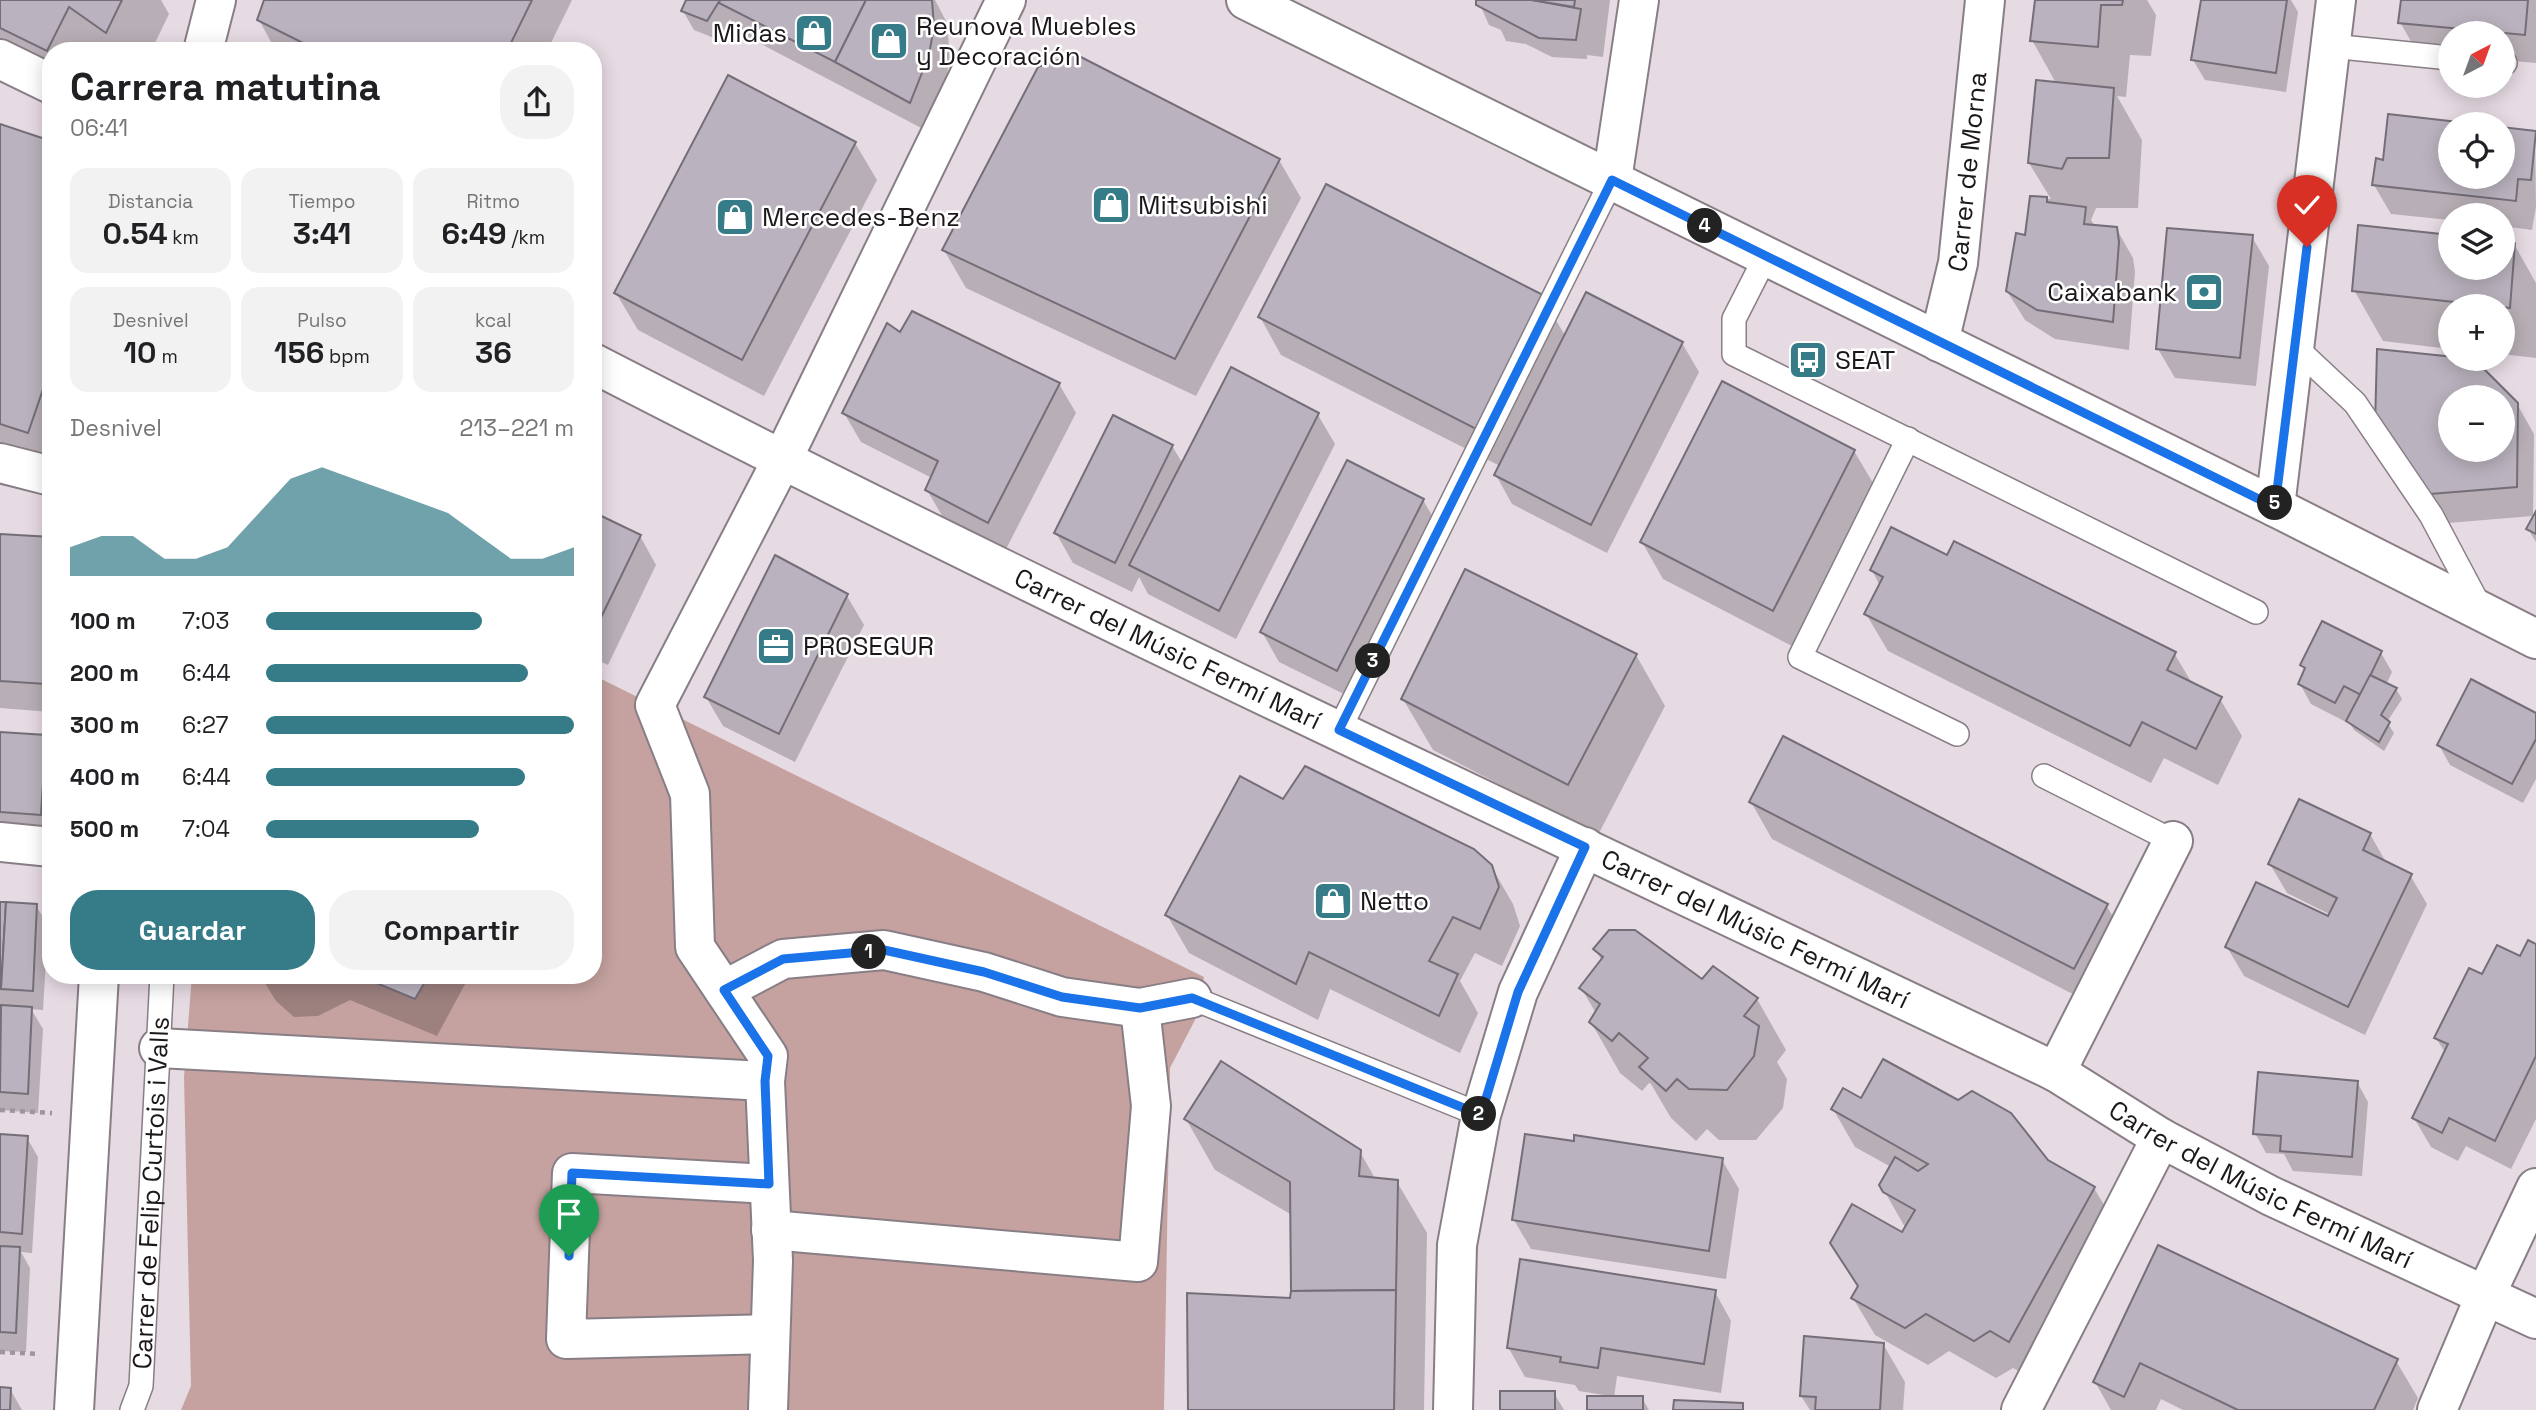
<!DOCTYPE html>
<html lang="es">
<meta charset="utf-8">
<style>
:root{--surface:#fff;--page:#f2f2f2;--text:#202124;--muted:#757577;--accent:#357b88}
body{margin:0;font-family:"Space Grotesk",sans-serif;background:var(--page);color:var(--text);height:100vh;display:flex;flex-direction:column;font-size:26px;white-space:nowrap}
*{box-sizing:border-box;margin:0}
p{font-size:23px;color:var(--muted)}
.icon{flex:none;width:38px;height:38px;fill:none;stroke:currentColor;stroke-width:2;stroke-linecap:round;stroke-linejoin:round}
.map{position:relative;flex:1;overflow:hidden}
.sheet{position:absolute;left:42px;top:42px;width:560px;height:942px;display:flex;flex-direction:column;background:var(--surface);border-radius:28px;box-shadow:0 4px 18px #0003}
.sheet>*{flex:none}
.needle{width:46px;rotate:41deg}
.fabs{position:absolute;left:2438px;top:21px;display:grid;gap:14px}
.fabs a{display:grid;place-items:center;width:77px;height:77px;border-radius:50%;background:var(--surface);box-shadow:0 4px 18px #0003;font-size:35px}
.pin{position:absolute;display:grid;place-items:center;width:60px;height:60px;color:#fff;margin:-72px -30px;border-radius:50% 50% 50% 0;rotate:-45deg;box-shadow:0 0 7px #0007}
.pin .icon{rotate:45deg}
.km{position:absolute;width:35px;height:35px;margin:-18px;border-radius:50%;background:#222;color:#fff;font-size:19px;line-height:35px;text-align:center}
.round{display:grid;place-items:center;flex:none;width:74px;height:74px;border-radius:28px;background:var(--page)}
.summary{display:flex;align-items:center;justify-content:space-between;height:119px;padding:0 28px}
h1{font-size:38px;font-weight:700;line-height:52px}
.metrics{display:grid;grid-template-columns:repeat(3,1fr);gap:10px;height:119px;padding:7px 28px}
.metrics div{display:grid;align-content:center;border-radius:18px;background:var(--page);text-align:center}
.metrics b{font-size:30px;font-weight:700}
.metrics small{font-size:19px;font-weight:400}
.metrics p{font-size:19px}
.chart{height:196px;padding:14px 28px}
.chart p{display:flex;justify-content:space-between}
.chart svg{width:100%;height:126px;margin-top:7px;fill:var(--accent);opacity:.7}
.primary-button{display:flex;gap:14px;margin-top:auto;padding:14px 28px}
.primary-button a{flex:1;height:80px;border-radius:28px;background:var(--accent);color:#fff;font-size:28px;font-weight:700;line-height:80px;text-align:center}
.primary-button a+a{background:var(--page);color:var(--text)}
ul{padding:0 28px;list-style:none;font-size:23px}
li{display:grid;grid-template-columns:112px 84px 1fr;align-items:center;height:52px}
li i{height:18px;border-radius:9px;background:var(--accent)}
.map>svg:first-child{display:block}
.green{fill:#c5a29f}
.shadow{fill:#0003;fill-rule:evenodd}
.building{fill:#bab3bf;stroke:#746e79;stroke-width:2;fill-rule:evenodd}
.lines{fill:none;stroke-linecap:round;stroke-linejoin:round}
.lane-casing{stroke:#887e86;stroke-width:26}
.street-casing{stroke:#887e86;stroke-width:42}
.secondary-casing{stroke:#887e86;stroke-width:42}
.path{stroke:#9f959c;stroke-width:4.5;stroke-dasharray:5 5;stroke-linecap:butt}
.lane{stroke:#fff;stroke-width:23}
.street{stroke:#fff;stroke-width:38}
.secondary{stroke:#fff;stroke-width:38}
.route-casing{stroke:#fff;stroke-width:14}
.route{stroke:#1a73e8;stroke-width:9}
.labels{text-anchor:middle;dominant-baseline:central;stroke-width:5;stroke-linejoin:round;paint-order:stroke}
.poi-label{font-size:26px;fill:#1b171a;stroke:#fff;text-anchor:start}
.street-label{font-size:26px;fill:#1b171a;stroke:#fff}
</style>
<div class="map">
<svg width="2536" height="1410" viewBox="0 0 2536 1410">
<rect width="100%" height="100%" fill="#e6dae3"/>
<!-- green -->
<path class="green" d="M593 675 1204 977 1196 1018 1170 1068 1164 1410H181L191 1386 184 1077 192 975H593Z"/>
<!-- shadow -->
<g class="shadow">
<path d="M0 0H161L169 14 151 51H51V88L0 64Z"/>
<path d="M266 0H572L547 51H276L259 20Z"/>
<path d="M688 0H935L947 23 950 57 945 85 927 131 738 32 730 19 719 40 694 30 683 11Z"/>
<path d="M1478 0H1610L1603 57 1587 55V59L1552 57 1526 44 1506 41 1501 30 1489 25Z"/>
<path d="M2037 0H2147L2156 15 2151 56 2130 55 2126 97 2117 96 2142 140 2138 208H2096L2091 220 2095 226 2116 228 2133 258 2135 272 2129 350 2055 339 2025 320 2007 291 2027 238 2032 198 2051 199 2029 163 2056 83 2032 40Z"/>
<path d="M2202 0H2291L2298 12 2286 92 2205 80 2193 60Z"/>
<path d="M2402 0H2536V63L2502 60V33H2450V55L2417 52 2400 22Z"/>
<path d="M2390 116 2461 124H2450V177H2502L2535 133 2536 207 2532 230 2502 226V215H2450V220L2391 214 2374 185 2385 162Z"/>
<path d="M0 125 51 143V465L0 453Z"/>
<path d="M855 143 877 180 764 396 638 330 616 293Z"/>
<path d="M1279 160 1301 198 1196 396 966 288 944 250Z"/>
<path d="M2252 237 2269 266 2256 386 2175 378 2158 349Z"/>
<path d="M2450 237V268H2502L2514 244 2536 283V358L2502 354V306H2450V349L2383 341 2354 290Z"/>
<path d="M1542 297 1566 337 1682 343 1699 372 1607 553 1512 504 1496 475 1500 466 1281 355 1260 317Z"/>
<path d="M901 334 1059 384 1076 413 1005 551 944 519 927 490 932 478 861 442 844 413Z"/>
<path d="M2472 360 2517 404 2534 434 2533 516 2448 523 2394 456ZM2450 397H2502V450H2450Z"/>
<path d="M1318 415 1335 444 1236 639 1148 594 1139 577 1132 592 1073 563 1056 533 1172 446 1183 464Z"/>
<path d="M1854 451 1876 488 1794 647 1663 579 1642 542Z"/>
<path d="M1423 500 1440 529 1354 699 1279 662 1262 632Z"/>
<path d="M593 514 640 536 656 565 608 665 593 658Z"/>
<path d="M2536 514V542L2528 529Z"/>
<path d="M0 536 51 539V712L0 708Z"/>
<path d="M1948 557 2174 653 2193 685 2220 699 2242 736 2218 785 2164 758 2151 783 1888 651 1866 614 1880 586 1872 570Z"/>
<path d="M847 596 864 625 795 762 723 726 706 697Z"/>
<path d="M2381 653 2392 672 2386 685 2396 689 2402 699 2387 722 2394 733 2384 751 2354 730 2347 719 2346 722 2311 704 2300 684 2306 672 2302 665Z"/>
<path d="M1636 655 1665 706 1598 835 1433 750 1403 699Z"/>
<path d="M2536 715V779L2523 803 2450 765 2439 745Z"/>
<path d="M0 734 45 737 51 748V843L0 839Z"/>
<path d="M1283 801 1491 866 1513 904 1520 926 1502 966 1475 953 1460 981 1478 1013 1460 1053 1330 989 1318 1020 1189 953 1167 915Z"/>
<path d="M1751 802 2106 905 2128 942 2096 1006 1772 839Z"/>
<path d="M2370 834 2387 864 2410 875 2427 904 2365 1035 2244 976 2227 947 2329 919 2331 915 2287 893 2270 864Z"/>
<path d="M0 904 36 906 48 925 43 1010 31 1009 43 1029 38 1113 0 1110Z"/>
<path d="M2536 946V1119L2511 1169 2466 1146 2458 1161 2431 1147 2414 1118 2446 1054 2436 1038 2483 977 2520 959Z"/>
<path d="M1595 949 1757 999 1786 1050 1777 1062 1787 1079 1783 1108 1756 1140H1719L1707 1129 1696 1141 1671 1118 1651 1084 1649 1083 1642 1091 1620 1073 1591 1022 1596 1013 1581 988 1602 961Z"/>
<path d="M260 975H470L437 1036 350 1000 318 1016 294 1017 276 1001Z"/>
<path d="M2357 1082 2368 1102 2362 1176 2293 1171 2284 1154 2266 1153 2255 1133Z"/>
<path d="M1862 1101 2047 1161 2094 1188 2116 1225 2031 1378 2013 1368 1996 1378 1949 1351 1928 1365 1875 1335 1853 1298 1858 1288 1832 1243 1903 1234 1906 1229 1881 1185 1891 1167 1855 1147 1833 1109Z"/>
<path d="M1186 1119 1360 1152 1376 1180 1397 1182 1427 1233 1424 1410H1189L1292 1300V1215L1215 1170Z"/>
<path d="M0 1136 27 1138 38 1157 32 1253 21 1252 30 1268 26 1352 0 1351Z"/>
<path d="M1722 1160 1739 1189 1726 1279 1531 1249 1514 1220Z"/>
<path d="M2159 1247 2396 1361 2418 1398 2413 1410H2183L2161 1399 2156 1410H2111L2095 1382Z"/>
<path d="M1715 1292 1731 1321 1721 1393 1617 1376 1614 1398H1642L1649 1410H1589L1610 1396 1579 1391 1575 1385 1525 1377 1508 1347Z"/>
<path d="M1883 1344 1905 1382 1903 1410H1810L1801 1396Z"/>
<path d="M0 1389H10L22 1410H0Z"/>
<path d="M1554 1393 1564 1410H1502Z"/>
</g>
<!-- building -->
<g class="building">
<path d="M0 0H122L106 33 69 7 47 51 0 28Z"/>
<path d="M264 0H532L507 51H319L257 20Z"/>
<path d="M686 0H720L707 21 681 11Z"/>
<path d="M720 0H866L835 62 719 3Z"/>
<path d="M866 0H932L934 26 929 55 910 103 835 62Z"/>
<path d="M1476 0H1532L1581 9 1576 40 1539 38 1476 5Z"/>
<path d="M1532 0H1575L1574 7Z"/>
<path d="M2035 0H2123L2122 5H2101L2098 47 2030 41Z"/>
<path d="M2201 0H2287L2276 73 2191 60Z"/>
<path d="M2401 0H2528L2525 35 2398 23Z"/>
<path d="M1075 54 1280 159 1175 359 942 250 1038 67Z"/>
<path d="M728 75 856 142 742 360 614 293Z"/>
<path d="M2036 80 2114 88 2109 158H2067L2062 169 2028 163Z"/>
<path d="M2388 114 2476 124H2450V177H2502V127L2536 131 2531 180 2518 179 2516 201 2372 185 2376 158 2383 160Z"/>
<path d="M0 124 51 141V366L28 433 0 424Z"/>
<path d="M1326 184 1543 295 1476 429 1258 317Z"/>
<path d="M2030 196 2047 197V202L2086 207 2084 224 2117 227 2119 242 2113 322 2037 310 2006 291 2016 233 2025 235Z"/>
<path d="M2358 225 2450 235V268H2502V241L2515 243 2510 308 2352 291Z"/>
<path d="M2167 228 2253 235 2240 358 2156 349Z"/>
<path d="M1586 292 1683 342 1591 525 1494 475Z"/>
<path d="M912 311 1060 383 988 523 925 490 938 461 842 413 887 323 900 332Z"/>
<path d="M2377 349 2474 359 2518 403 2517 487 2430 494 2375 426ZM2450 397H2502V450H2450Z"/>
<path d="M1231 367 1319 413 1219 611 1129 565Z"/>
<path d="M1722 381 1855 450 1773 611 1640 542Z"/>
<path d="M1113 415 1173 445 1115 563 1054 533Z"/>
<path d="M1347 460 1424 499 1337 671 1260 632Z"/>
<path d="M2536 511V534L2526 529Z"/>
<path d="M593 512 641 535 593 634Z"/>
<path d="M1891 527 1947 555 1954 541 2176 652 2167 670 2222 697 2196 749 2142 722 2130 746 1864 614 1883 577 1870 570Z"/>
<path d="M0 534 51 537V611L46 684 0 681Z"/>
<path d="M775 555 848 594 779 734 704 697Z"/>
<path d="M1465 569 1637 654 1568 785 1401 699Z"/>
<path d="M2322 621 2382 651 2361 695 2344 686 2335 703 2298 684 2305 668 2300 665Z"/>
<path d="M2370 675 2397 688 2381 715 2390 722 2379 742 2346 721Z"/>
<path d="M2471 679 2536 713V739L2512 784 2437 745Z"/>
<path d="M0 732 46 735 41 815 0 812Z"/>
<path d="M1783 736 2108 904 2074 969 1749 802Z"/>
<path d="M1305 766 1474 849 1492 865 1499 887 1480 929 1453 917 1429 961 1458 974 1439 1016 1309 952 1296 984 1165 915 1240 776 1283 799Z"/>
<path d="M2299 799 2371 833 2363 850 2412 874 2348 1007 2225 947 2256 882 2328 916 2337 898 2268 864Z"/>
<path d="M0 902H6L1 989H0Z"/>
<path d="M6 902 37 904 33 991 1 989Z"/>
<path d="M1609 930H1635L1702 979 1713 966 1758 998 1744 1016 1759 1026 1754 1056 1727 1090 1689 1089 1677 1079 1666 1091 1639 1067 1648 1058 1619 1033 1612 1041 1589 1022 1600 1004 1579 988 1603 957 1593 949Z"/>
<path d="M2528 940 2536 944V1056L2495 1141 2449 1118 2442 1133 2412 1118 2448 1044 2434 1038 2469 968 2482 974 2497 945 2520 956Z"/>
<path d="M266 975H304L296 979H271Z"/>
<path d="M357 975H429L415 999Z"/>
<path d="M1 1005 32 1007 28 1094 0 1092Z"/>
<path d="M1883 1059 1958 1100 1972 1091 2011 1113 2048 1160 2095 1187 2009 1342 1990 1331 1974 1341 1926 1314 1905 1328 1851 1298 1858 1286 1830 1243 1852 1204 1902 1232 1915 1210 1883 1192 1879 1185 1895 1157 1918 1171 1928 1164 1831 1109 1843 1088 1861 1098Z"/>
<path d="M1221 1061 1361 1150 1359 1176 1398 1180 1396 1290 1291 1291 1290 1182 1184 1119Z"/>
<path d="M2258 1072 2358 1081 2352 1157 2280 1151 2281 1136 2253 1134Z"/>
<path d="M0 1134 28 1136 22 1234 0 1232Z"/>
<path d="M1525 1134 1574 1141V1135L1723 1158 1709 1251 1512 1220Z"/>
<path d="M2158 1245 2398 1359 2374 1410H2238L2140 1363 2124 1397 2093 1382Z"/>
<path d="M0 1246 20 1247 16 1333 0 1332Z"/>
<path d="M1520 1259 1716 1290 1704 1364 1601 1348 1598 1368 1560 1362 1561 1357 1507 1348Z"/>
<path d="M1396 1290 1394 1410H1188L1187 1293 1290 1298 1291 1291Z"/>
<path d="M1804 1336 1884 1343 1880 1410H1815L1816 1397 1800 1396Z"/>
<path d="M0 1387 11 1388 10 1410H0Z"/>
<rect x="1500" y="1391" width="55" height="19"/>
<rect x="1587" y="1396" width="56" height="14"/>
<path d="M1674 1400 1743 1403V1410H1673Z"/>
</g>
<g class="lines">
<!-- lane casing -->
<g class="lane-casing">
<g id="lane">
<path d="M2331 46 2450 58"/>
<path d="M2502 63H2505"/>
<path d="M1766 256 1734 319V354L2256 612"/>
<path d="M2295 347 2355 403 2431 515 2482 611"/>
<path d="M1908 439 1800 657 1957 734"/>
<path d="M1339 730 1612 180"/>
<path d="M2044 776 2173 841"/>
<path d="M1192 998 1481 1115"/>
<path id="s1" d="M132 1410 141 1386 162 975"/>
</g>
</g>
<!-- street casing -->
<g class="street-casing">
<g id="street">
<path d="M0 59 51 84"/>
<path d="M1612 180 1639 0"/>
<path id="s2" d="M1939 342 1958 263 1985 0"/>
<path id="s3" d="M593 363C1075 612 1567 838 2056 1072L2161 1138 2271 1196 2536 1319"/>
<path d="M0 463 51 476"/>
<path d="M2275 507 2336 0"/>
<path d="M0 842 51 847"/>
<path d="M724 990 783 959 884 950 984 972 1062 997 1140 1008 1192 998"/>
<path d="M159 1048 765 1081 768 1056 695 947 690 794 655 705 782 460 1006 0"/>
<path d="M2056 1072 2173 841"/>
<path d="M765 1081 773 1261 768 1410"/>
<path d="M769 1184 572 1173 566 1339 770 1334"/>
<path d="M771 1230 1138 1262 1151 1106 1140 1008"/>
<path d="M1453 1410 1457 1245 1481 1115 1518 992 1585 847"/>
<path d="M2021 1410 2161 1138"/>
<path d="M2437 1410 2486 1294 2536 1188"/>
</g>
</g>
<!-- secondary casing -->
<g class="secondary-casing">
<g id="secondary">
<path d="M1246 0 2275 507 2536 639"/>
<path d="M203 51 216 0"/>
<path d="M74 1410 99 975"/>
</g>
</g>
<!-- path -->
<g class="path">
<path d="M0 1110 52 1113"/>
<path d="M0 1352 38 1354"/>
</g>
<!-- lane -->
<use href="#lane" class="lane"/>
<!-- street -->
<use href="#street" class="street"/>
<!-- secondary -->
<use href="#secondary" class="secondary"/>
</g>
<g class="lines">
<!-- route casing -->
<g class="route-casing">
<path id="route" d="M569 1256 572 1173 769 1184 765 1081 768 1056 724 990 783 959 884 950 984 972 1062 997 1140 1008 1192 998 1481 1115 1518 992 1585 847 1339 730 1612 180 2275 507 2307 247"/>
</g>
<!-- route -->
<use href="#route" class="route"/>
</g>
<!-- icons -->
<defs>
<g id="shop-square" transform="scale(2.0125)"><rect x="-9" y="-9" width="18" height="18" rx="4" fill="#357b88" stroke="#fff"/><path d="M-5-2.5h2.3a2.7 3.5 0 0 1 5.4 0H5L5.5 6h-11ZM-1.5-2.5h3a1.5 2.3 0 0 0-3 0Z" fill="#fff"/></g>
<g id="bank-square" transform="scale(2.0125)"><rect x="-9" y="-9" width="18" height="18" rx="4" fill="#357b88" stroke="#fff"/><path d="M-6-4H6V4H-6ZM0-2.3a2.3 2.3 0 1 0 0 4.6a2.3 2.3 0 1 0 0-4.6Z" fill="#fff"/></g>
<g id="bus-square" transform="scale(2.0125)"><rect x="-9" y="-9" width="18" height="18" rx="4" fill="#357b88" stroke="#fff"/><path d="M-5-6H5V4H4V6H2V4H-2V6H-4V4H-5ZM-3.5-4V0h7V-4ZM-3.5 1.2v1.5H-2V1.2ZM2 1.2v1.5H3.5V1.2Z" fill="#fff"/></g>
<g id="office-square" transform="scale(2.0125)"><rect x="-9" y="-9" width="18" height="18" rx="4" fill="#357b88" stroke="#fff"/><path d="M-6-3h4V-5.5h4V-3h4V5H-6ZM-1-4.5V-3h2v-1.5ZM-6 0V1H6V0Z" fill="#fff"/></g>
</defs>
<g fill-rule="evenodd">
<use href="#shop-square" x="814" y="33"/>
<use href="#shop-square" x="889" y="41"/>
<use href="#shop-square" x="1111" y="205"/>
<use href="#shop-square" x="735" y="217"/>
<use href="#bank-square" x="2204" y="292"/>
<use href="#bus-square" x="1808" y="360"/>
<use href="#office-square" x="776" y="646"/>
<use href="#shop-square" x="1333" y="901"/>
</g>
<g class="labels">
<!-- poi labels -->
<g class="poi-label">
<text x="916" y="26">Reunova Muebles<tspan x="916" dy="30">y Decoración</tspan></text>
<text x="787" y="33" text-anchor="end">Midas</text>
<text x="1138" y="205">Mitsubishi</text>
<text x="762" y="217">Mercedes-Benz</text>
<text x="2177" y="292" text-anchor="end">Caixabank</text>
<text x="1835" y="360">SEAT</text>
<text x="803" y="646">PROSEGUR</text>
<text x="1360" y="901">Netto</text>
</g>
<!-- street labels -->
<g class="street-label">
<text stroke="none"><textPath href="#s2" startOffset="173">Carrer de Morna</textPath></text>
<text stroke="none"><textPath href="#s3" startOffset="642">Carrer del Músic Fermí Marí</textPath></text>
<text stroke="none"><textPath href="#s3" startOffset="1293">Carrer del Músic Fermí Marí</textPath></text>
<text stroke="none"><textPath href="#s3" startOffset="1860">Carrer del Músic Fermí Marí</textPath></text>
<text stroke="none"><textPath href="#s1" startOffset="219">Carrer de Felip Curtois i Valls</textPath></text>
</g>
</g>
</svg>
<div class="fabs">
<a><svg class="needle" viewBox="-14 -14 28 28"><path d="M0-13l5 13h-10z" fill="#e53935"/><path d="M0 13l5-13h-10z" fill="#757577"/></svg></a>
<a><svg class="icon" aria-label="locate" viewBox="0 0 24 24"><circle cx="12" cy="12" r="6"/><path d="M12 2v4M12 18v4M2 12h4M18 12h4"/></svg></a>
<a><svg class="icon" aria-label="layers" viewBox="0 0 24 24"><path d="M12 4l9 5-9 5-9-5zM3 14l9 5 9-5"/></svg></a>
<a>+</a>
<a>−</a>
</div>
<div class="pin" style="left:569px;top:1256px;background:#1e9e55"><svg class="icon" aria-label="arrive" viewBox="0 0 24 24"><path d="M6 21V4h12l-3 4 3 4H6"/></svg></div>
<div class="pin" style="left:2307px;top:247px;background:#d93025"><svg class="icon" aria-label="check" viewBox="0 0 24 24"><path d="M5 12l5 5 9-10"/></svg></div>
<b class="km" style="left:869px;top:952px">1</b>
<b class="km" style="left:1479px;top:1114px">2</b>
<b class="km" style="left:1373px;top:661px">3</b>
<b class="km" style="left:1705px;top:226px">4</b>
<b class="km" style="left:2275px;top:503px">5</b>
<section class="sheet">
<div class="summary"><div><h1>Carrera matutina</h1><p>06:41</p></div><a class="round"><svg class="icon" aria-label="share" viewBox="0 0 24 24"><path d="M12 15V3M7 8l5-5 5 5M5 13v7h14v-7"/></svg></a></div>
<div class="metrics">
<div><p>Distancia</p><b>0.54<small> km</small></b></div>
<div><p>Tiempo</p><b>3:41</b></div>
<div><p>Ritmo</p><b>6:49<small> /km</small></b></div>
</div>
<div class="metrics">
<div><p>Desnivel</p><b>10<small> m</small></b></div>
<div><p>Pulso</p><b>156<small> bpm</small></b></div>
<div><p>kcal</p><b>36</b></div>
</div>
<div class="chart"><p><span>Desnivel</span>213–221 m</p>
<svg viewBox="0 0 160 44" preserveAspectRatio="none"><path d="M0 44V34L10 30L20 30L30 38L40 38L50 34L60 22L70 10L80 6L90 10L100 14L110 18L120 22L130 30L140 38L150 38L160 34V44z"/></svg>
</div>
<ul>
<li><b>100 m</b>7:03<i style="width:70%"></i></li>
<li><b>200 m</b>6:44<i style="width:85%"></i></li>
<li><b>300 m</b>6:27<i style="width:100%"></i></li>
<li><b>400 m</b>6:44<i style="width:84%"></i></li>
<li><b>500 m</b>7:04<i style="width:69%"></i></li>
</ul>
<div class="primary-button"><a>Guardar</a><a>Compartir</a></div>
</section>
</div>
